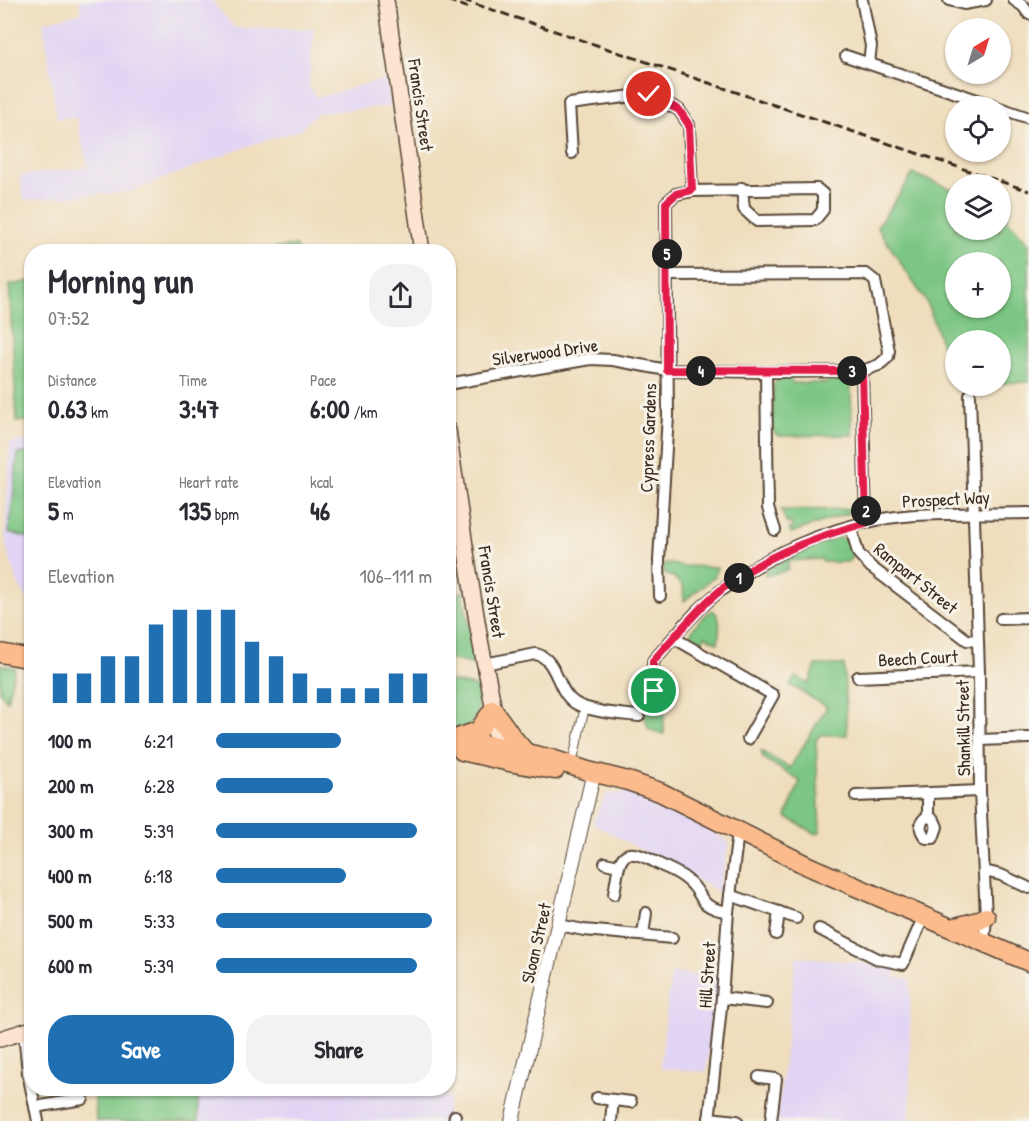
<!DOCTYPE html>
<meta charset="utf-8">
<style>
:root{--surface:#fff;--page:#f2f2f3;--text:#2b2b33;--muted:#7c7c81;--accent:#1f6fb2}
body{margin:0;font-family:"Patrick Hand",sans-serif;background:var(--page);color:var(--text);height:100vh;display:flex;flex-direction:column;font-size:22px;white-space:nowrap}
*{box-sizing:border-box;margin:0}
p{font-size:20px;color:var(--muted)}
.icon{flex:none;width:33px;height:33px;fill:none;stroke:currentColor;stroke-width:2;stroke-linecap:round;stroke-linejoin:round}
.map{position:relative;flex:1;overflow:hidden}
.drawer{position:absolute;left:24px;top:244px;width:432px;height:852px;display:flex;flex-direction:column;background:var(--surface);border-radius:24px;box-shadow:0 2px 4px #0004}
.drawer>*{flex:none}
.needle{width:39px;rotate:38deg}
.buttons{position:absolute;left:945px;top:18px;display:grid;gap:12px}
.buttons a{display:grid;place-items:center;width:66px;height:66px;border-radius:50%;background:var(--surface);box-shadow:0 2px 4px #0004;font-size:30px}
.pin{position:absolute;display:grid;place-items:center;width:51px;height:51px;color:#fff;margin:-26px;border:3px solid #fff;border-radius:50%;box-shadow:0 2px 6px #0007}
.km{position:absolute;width:30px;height:30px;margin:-15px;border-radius:50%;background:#222;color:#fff;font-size:16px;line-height:30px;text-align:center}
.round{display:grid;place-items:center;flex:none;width:63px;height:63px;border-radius:24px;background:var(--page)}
.summary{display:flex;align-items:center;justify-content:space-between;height:102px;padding:0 24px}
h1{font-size:33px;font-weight:800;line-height:45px}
.stats{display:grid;grid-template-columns:repeat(3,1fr);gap:9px;height:102px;padding:6px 24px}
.stats div{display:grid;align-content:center}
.stats b{font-size:26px;font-weight:800}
.stats small{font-size:16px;font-weight:400}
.stats p{font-size:16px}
.chart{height:168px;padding:12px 24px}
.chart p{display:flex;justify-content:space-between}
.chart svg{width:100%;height:108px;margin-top:6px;stroke:var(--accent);stroke-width:6}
.primary-button{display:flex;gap:12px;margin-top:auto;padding:12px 24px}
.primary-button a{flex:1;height:69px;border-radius:24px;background:var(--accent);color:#fff;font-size:24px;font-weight:800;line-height:69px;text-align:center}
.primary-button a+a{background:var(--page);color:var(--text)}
ul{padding:0 24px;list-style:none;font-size:20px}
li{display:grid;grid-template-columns:96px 72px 1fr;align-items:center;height:45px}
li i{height:15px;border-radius:8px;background:var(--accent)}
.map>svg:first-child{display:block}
.built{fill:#e1d4f4}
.green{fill:#7cc683;stroke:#5c7850;stroke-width:1.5;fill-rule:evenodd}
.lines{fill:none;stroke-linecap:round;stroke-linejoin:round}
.pedestrian-casing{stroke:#564536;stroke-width:10}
.minor-casing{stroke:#564536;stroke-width:14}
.tertiary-casing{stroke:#564536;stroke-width:16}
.secondary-casing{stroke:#564536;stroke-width:18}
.trunk-casing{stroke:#564536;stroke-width:21}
.pedestrian{stroke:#fff;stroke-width:8}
.minor{stroke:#fff;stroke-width:10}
.tertiary{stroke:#fff;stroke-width:14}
.secondary{stroke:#fde4d1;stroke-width:15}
.trunk{stroke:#fbbb8c;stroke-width:18}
.rail{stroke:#3b2a1e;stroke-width:3;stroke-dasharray:9 4.5;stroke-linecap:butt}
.route-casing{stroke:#fff;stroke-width:12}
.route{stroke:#e11d48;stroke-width:8}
.labels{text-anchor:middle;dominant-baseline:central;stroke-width:6;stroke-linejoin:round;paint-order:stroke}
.street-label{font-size:18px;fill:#3b2a1e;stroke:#f7f3e8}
</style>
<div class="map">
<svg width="1029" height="1121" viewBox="0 0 1029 1121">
<rect width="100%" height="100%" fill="#f7f3e8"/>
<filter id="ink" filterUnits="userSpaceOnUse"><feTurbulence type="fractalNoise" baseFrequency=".0167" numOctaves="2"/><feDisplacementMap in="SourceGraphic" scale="12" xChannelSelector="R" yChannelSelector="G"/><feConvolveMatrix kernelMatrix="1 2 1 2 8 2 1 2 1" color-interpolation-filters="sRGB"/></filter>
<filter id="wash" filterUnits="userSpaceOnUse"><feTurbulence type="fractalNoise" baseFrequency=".008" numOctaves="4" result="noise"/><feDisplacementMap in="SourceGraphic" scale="24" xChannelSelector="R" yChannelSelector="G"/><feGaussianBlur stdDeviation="1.35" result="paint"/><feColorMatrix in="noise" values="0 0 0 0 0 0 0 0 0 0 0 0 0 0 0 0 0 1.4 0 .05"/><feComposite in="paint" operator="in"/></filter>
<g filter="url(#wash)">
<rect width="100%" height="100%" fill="#efddbc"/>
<!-- built -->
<g class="built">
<path d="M80 0H211L235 28 314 29 309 86 317 97 387 79 391 106 317 113 298 131 256 143 130 192 24 200 20 176 88 167 76 117 57 119 43 22 81 13Z"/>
<path d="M31 440V604L18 584 7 550 5 534 10 443Z"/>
<path d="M631 791 664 805 704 826 729 843 719 892 592 823 606 795Z"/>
<path d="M796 956 895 967V977L910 979V1121H777Z"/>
<path d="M671 973 719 977 706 1072 660 1068Z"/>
<path d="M94 1089H421L450 1096 445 1121H96Z"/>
</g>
<!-- green -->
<g class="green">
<path d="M913 174 955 190 956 230H1000L1001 213 1029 243V382L1001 383 1000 340H956L955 378 953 376 927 303 877 227ZM956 262H1000V308H956Z"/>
<path d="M296 246 297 252H238Z"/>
<path d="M31 281V420L17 422 9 285Z"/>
<path d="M831 377H848L854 380 855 383 851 385 852 435 778 436 772 430 773 387 777 378H789L793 383H827Z"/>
<path d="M31 452H32L31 538 9 533 18 454Z"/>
<path d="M853 509 854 511 791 533 789 529 793 528 790 522 787 524 781 510Z"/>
<path d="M839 537 848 541 852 556 848 562H823L821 559 788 561V570L765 576V569L782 563 781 560Z"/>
<path d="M665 563 682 566 717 567 715 576 684 601 683 586 673 577 665 574 663 566Z"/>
<path d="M463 591 475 665 449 659V597Z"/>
<path d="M712 610C723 616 719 632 718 643L705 636 699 646C678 637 702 618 712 610Z"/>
<path d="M0 664 15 668 7 700 0 693Z"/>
<path d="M816 665H844L847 735H820L816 740 820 832 816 834 786 817 800 781 763 758 761 751 790 768 827 707 790 685 796 677 809 684Z"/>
<path d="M449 681 478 687C481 705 479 719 464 730L449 727Z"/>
<path d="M654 700 664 704V734L649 730 642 708 650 705Z"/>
<path d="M94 1089H197L199 1121H96Z"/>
</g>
</g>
<g filter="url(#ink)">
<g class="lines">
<!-- pedestrian casing -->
<g class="pedestrian-casing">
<path id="pedestrian" d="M572 764 585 707"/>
</g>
<!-- minor casing -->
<g class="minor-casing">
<g id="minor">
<path d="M862 0 871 46 869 63"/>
<path d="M949 0 964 4 986 0"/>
<path d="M1014 0 1023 6 1029 14"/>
<path d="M846 56 995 106"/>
<path d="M1000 108 1029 118"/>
<path d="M572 153 569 104 649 94 679 110 689 125 692 191"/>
<path d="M862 371 866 523"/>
<path d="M766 372 768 508 775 530"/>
<path d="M448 384 590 359 613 360 667 370 766 372 862 371 879 365 888 357 889 351 875 281 866 274 667 275"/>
<path d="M970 395 979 672 980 791 986 917 984 942"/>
<path d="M851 527 858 553 871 567 967 640 977 641"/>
<path d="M660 596 659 560 668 416 666 203 676 194 692 191 817 189 823 194V210L815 220 757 221 744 209 742 188"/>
<path d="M1001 619 1029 618"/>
<path d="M674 638 773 695 748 739"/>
<path d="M484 664 536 654C558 659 556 691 575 703 589 712 621 714 639 716"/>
<path d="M858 677 979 672"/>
<path d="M654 691 653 661C674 638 694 611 719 592 774 549 845 520 915 515 953 513 991 514 1029 513"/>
<path d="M980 740 1029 738"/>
<path d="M856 796 980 791"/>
<path d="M928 816C918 822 919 830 926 838H933L937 827 934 820 928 816V793"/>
<path d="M605 863 619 866"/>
<path d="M984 871 1001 875 1029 888"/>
<path d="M614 894C620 859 618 842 657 863 666 868 678 872 686 879 707 895 694 906 728 912"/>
<path d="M730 895 796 918"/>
<path d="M559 925 584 930 672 938"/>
<path d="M819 929 878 959 903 964 924 916"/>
<path d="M776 934 779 912"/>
<path d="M643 935 646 913"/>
<path d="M722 998 767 1003"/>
<path d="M24 1032 28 1073 38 1121"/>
<path d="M759 1077 776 1079 771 1121"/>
<path d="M597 1098 631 1102"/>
<path d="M35 1107 83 1099"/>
<path d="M709 1118 737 1121"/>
<path d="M454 1121 455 1116"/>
<path d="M611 1121 613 1100"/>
<path d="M709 1121 722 998 728 912 738 832"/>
</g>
</g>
<!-- tertiary casing -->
<g class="tertiary-casing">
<path id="tertiary" d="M512 1121 594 772"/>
</g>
<!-- secondary casing -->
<g class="secondary-casing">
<g id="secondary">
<path d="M386 0 422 252"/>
<path d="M448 430C458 500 468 569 480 639 486 676 500 718 494 756"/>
<path d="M0 1039 32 1029"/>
</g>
</g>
<!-- trunk casing -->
<g class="trunk-casing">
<g id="trunk">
<path d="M0 653 32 659"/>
<path d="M455 739 478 731 493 710 513 738 526 753"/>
<path d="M448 740 496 746 552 759 588 771 628 781 660 792 808 866 1029 962"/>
<path d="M462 751 514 763 555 770"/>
<path d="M952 928 975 922 986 917"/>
</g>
</g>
<!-- pedestrian -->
<use href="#pedestrian" class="pedestrian"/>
<!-- minor -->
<use href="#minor" class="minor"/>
<!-- tertiary -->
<use href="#tertiary" class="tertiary"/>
<!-- secondary -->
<use href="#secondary" class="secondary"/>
<!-- trunk -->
<use href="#trunk" class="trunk"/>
<!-- rail -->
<g class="rail">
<path d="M447 0 469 8"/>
<path d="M463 0 1029 191"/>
</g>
</g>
</g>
<g class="lines" filter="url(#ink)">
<!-- route casing -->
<g class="route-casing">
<path id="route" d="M649 94 679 110 689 125 692 190 676 194 666 203 667 370 862 371 866 523C810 538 753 560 709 600 689 619 671 641 653 661L654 691"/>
</g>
<!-- route -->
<use href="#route" class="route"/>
</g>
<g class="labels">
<!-- street labels -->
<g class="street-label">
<text transform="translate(421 105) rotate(82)">Francis Street</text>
<text transform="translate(545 352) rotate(-8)">Silverwood Drive</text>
<text transform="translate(648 438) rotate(-88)">Cypress Gardens</text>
<text transform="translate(946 499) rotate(-3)">Prospect Way</text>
<text transform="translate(916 578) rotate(39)">Rampart Street</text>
<text transform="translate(492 592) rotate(81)">Francis Street</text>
<text transform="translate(918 658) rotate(-3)">Beech Court</text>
<text transform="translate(963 728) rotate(-91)">Shankill Street</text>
<text transform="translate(536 943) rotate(-77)">Sloan Street</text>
<text transform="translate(707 975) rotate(-86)">Hill Street</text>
</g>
</g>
</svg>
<div class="buttons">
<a><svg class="needle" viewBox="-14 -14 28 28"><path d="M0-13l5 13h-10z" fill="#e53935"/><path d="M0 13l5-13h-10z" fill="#7c7c81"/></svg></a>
<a><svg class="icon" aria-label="locate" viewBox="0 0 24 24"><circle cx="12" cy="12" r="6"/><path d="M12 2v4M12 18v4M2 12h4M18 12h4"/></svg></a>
<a><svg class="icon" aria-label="layers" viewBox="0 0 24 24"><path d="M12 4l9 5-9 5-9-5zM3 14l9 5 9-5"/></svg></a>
<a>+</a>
<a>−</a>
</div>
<div class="pin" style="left:654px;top:691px;background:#1e9e55"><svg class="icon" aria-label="arrive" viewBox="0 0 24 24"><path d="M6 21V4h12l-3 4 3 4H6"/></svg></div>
<div class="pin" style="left:649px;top:94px;background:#d93025"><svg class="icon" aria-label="check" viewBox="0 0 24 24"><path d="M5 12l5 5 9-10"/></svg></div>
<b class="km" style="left:739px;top:578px">1</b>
<b class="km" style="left:866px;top:511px">2</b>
<b class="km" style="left:852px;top:371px">3</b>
<b class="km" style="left:701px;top:371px">4</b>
<b class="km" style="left:667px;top:254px">5</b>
<section class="drawer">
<div class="summary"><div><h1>Morning run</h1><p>07:52</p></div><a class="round"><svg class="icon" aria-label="share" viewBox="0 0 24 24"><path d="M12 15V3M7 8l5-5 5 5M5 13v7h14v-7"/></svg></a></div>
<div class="stats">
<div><p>Distance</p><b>0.63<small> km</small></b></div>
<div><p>Time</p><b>3:47</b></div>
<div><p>Pace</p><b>6:00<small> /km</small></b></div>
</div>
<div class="stats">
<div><p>Elevation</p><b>5<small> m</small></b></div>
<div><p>Heart rate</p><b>135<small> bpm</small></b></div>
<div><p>kcal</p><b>46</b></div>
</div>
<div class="chart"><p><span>Elevation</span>106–111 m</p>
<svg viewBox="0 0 160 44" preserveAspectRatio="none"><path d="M5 44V32M15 44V32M25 44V25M35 44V25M45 44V12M55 44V6M65 44V6M75 44V6M85 44V19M95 44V25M105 44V32M115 44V38M125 44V38M135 44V38M145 44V32M155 44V32"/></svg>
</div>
<ul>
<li><b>100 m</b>6:21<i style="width:58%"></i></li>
<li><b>200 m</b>6:28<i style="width:54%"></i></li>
<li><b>300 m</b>5:39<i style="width:93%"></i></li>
<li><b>400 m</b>6:18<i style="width:60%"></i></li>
<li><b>500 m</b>5:33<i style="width:100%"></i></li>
<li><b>600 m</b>5:39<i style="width:93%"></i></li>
</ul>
<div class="primary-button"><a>Save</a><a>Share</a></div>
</section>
</div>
